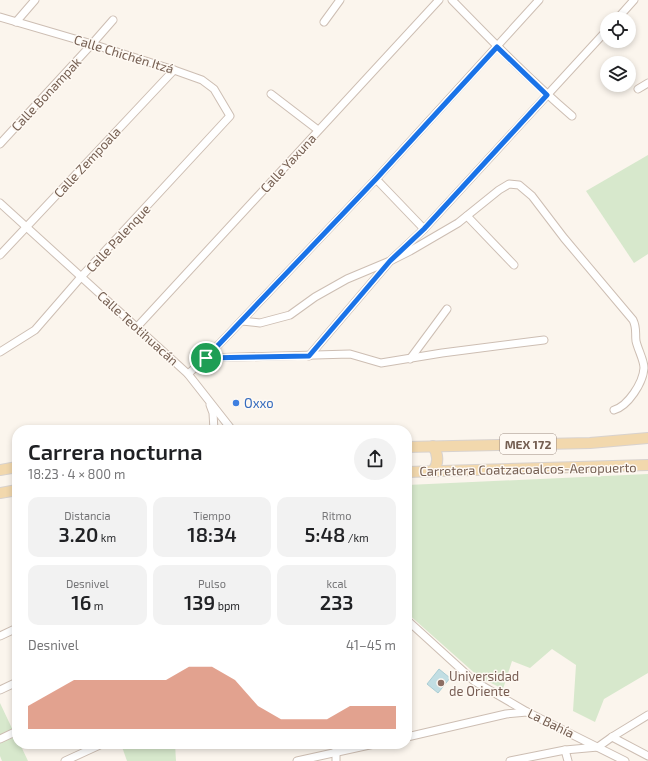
<!DOCTYPE html>
<html lang="es">
<meta charset="utf-8">
<style>
:root{--surface:#fff;--page:#f2f2f2;--text:#202124;--muted:#757577;--accent:#d77b60}
body{margin:0;font-family:"Exo 2",sans-serif;background:var(--page);color:var(--text);height:100vh;display:flex;flex-direction:column;font-size:15px;white-space:nowrap}
*{box-sizing:border-box;margin:0}
p{font-size:13px;color:var(--muted)}
.icon{flex:none;width:22px;height:22px;fill:none;stroke:currentColor;stroke-width:2;stroke-linecap:round;stroke-linejoin:round}
.map{position:relative;flex:1;overflow:hidden}
.sheet{position:absolute;left:12px;top:425px;width:400px;height:324px;display:flex;flex-direction:column;background:var(--surface);border-radius:16px;box-shadow:0 2px 6px #0003}
.sheet>*{flex:none}
.buttons{position:absolute;left:600px;top:12px;display:grid;gap:8px}
.buttons a{display:grid;place-items:center;width:36px;height:36px;border-radius:50%;background:var(--surface);box-shadow:0 2px 6px #0003;font-size:20px}
.pin{position:absolute;display:grid;place-items:center;width:34px;height:34px;color:#fff;margin:-17px;border:2px solid #fff;border-radius:50%;box-shadow:0 1px 4px #0007}
.round{display:grid;place-items:center;flex:none;width:42px;height:42px;border-radius:21px;background:var(--page)}
.summary{display:flex;align-items:center;justify-content:space-between;height:68px;padding:0 16px}
h1{font-size:22px;font-weight:600;line-height:30px}
.figures{display:grid;grid-template-columns:repeat(3,1fr);gap:6px;height:68px;padding:4px 16px}
.figures div{display:grid;align-content:center;border-radius:10px;background:var(--page);text-align:center}
.figures b{font-size:20px;font-weight:600}
.figures small{font-size:11px;font-weight:400}
.figures p{font-size:11px}
.chart{height:112px;padding:8px 16px}
.chart p{display:flex;justify-content:space-between}
.chart svg{width:100%;height:72px;margin-top:4px;fill:var(--accent);opacity:.7}
.map>svg:first-child{display:block}
.green{fill:#d7e8cc}
.water{fill:#c2dee3;stroke:#aacdd4}
.lines{fill:none;stroke-linecap:round;stroke-linejoin:round}
.street-casing{stroke:#cdbeb3;stroke-width:9}
.primary-casing{stroke:#d8d2ce;stroke-width:12}
.street{stroke:#fff;stroke-width:7}
.primary{stroke:#f2d8ad;stroke-width:10}
.route-casing{stroke:#fff;stroke-width:8}
.route{stroke:#1a73e8;stroke-width:5}
.shop-dot{fill:#3f7fe0;stroke:#fef9f3;stroke-width:1.5}
.education-dot{fill:#8d6e63;stroke:#fef9f3;stroke-width:1.5}
.labels{text-anchor:middle;dominant-baseline:central;stroke-width:3;stroke-linejoin:round;paint-order:stroke}
.shield{fill:#fef9f3;stroke:#9d8c82;stroke-width:1}
.shield-label{font-size:12px;font-weight:bold;fill:#745e51}
.street-label{font-size:13px;fill:#745e51;stroke:#fef9f3}
.shop-label{font-size:13px;fill:#366cbe;stroke:#fef9f3;text-anchor:start}
.education-label{font-size:13px;fill:#785e54;stroke:#fef9f3;text-anchor:start}
</style>
<div class="map">
<svg width="648" height="761" viewBox="0 0 648 761">
<rect width="100%" height="100%" fill="#fbf5ed"/>
<!-- green -->
<g class="green">
<path d="M648 155V254L634 263 586 191Z"/>
<path d="M648 474V673L604 699 595 722 573 711 576 665 552 649 530 668 512 661 503 689 479 677 407 613V485Z"/>
<path d="M0 703 17 739V744H20L28 761H2L0 756Z"/>
<path d="M121 744H175L176 761H127Z"/>
</g>
<!-- water -->
<path class="water" d="M439 669 450 678 438 693 427 684Z"/>
<g class="lines">
<!-- street casing -->
<g class="street-casing">
<g id="street">
<path d="M452 0C491 40 530 80 572 116"/>
<path d="M0 17 92 44 174 70 202 80 214 89 230 116 81 277 35 330 0 352"/>
<path d="M617 19 634 0"/>
<path d="M16 22 35 0"/>
<path d="M324 22 340 0"/>
<path d="M638 89 648 83"/>
<path d="M271 94 318 130"/>
<path d="M0 144 92 44 113 20"/>
<path d="M376 179 424 229"/>
<path d="M0 203 188 374 232 430"/>
<path d="M467 216 514 265"/>
<path d="M0 255 174 70"/>
<path d="M242 321 260 323 290 315 315 297 347 279 390 261 410 251 458 223 499 190 509 184 519 185 532 196 564 238 633 320C637 328 635 333 636 341 638 350 644 360 644 368 643 383 628 406 614 410"/>
<path d="M137 327 439 0"/>
<path d="M309 356 390 261 424 229 607 30"/>
<path d="M206 358 350 354 381 363 442 353 544 340"/>
<path d="M410 359 447 309"/>
<path d="M188 374 206 358 376 179 539 0"/>
<path d="M210 405 213 413 214 430"/>
<path d="M407 620 474 681 527 712 625 761"/>
<path d="M0 636 17 628"/>
<path d="M0 690 17 682"/>
<path d="M407 737 506 714 527 712"/>
<path d="M612 737 648 756"/>
<path d="M0 739 17 731"/>
<path d="M336 744V761"/>
<path d="M565 750 568 761"/>
<path d="M65 761 102 744"/>
<path d="M297 761 374 744"/>
<path d="M510 761 565 750 598 747 612 737 648 715"/>
</g>
</g>
<!-- primary casing -->
<g class="primary-casing">
<g id="primary">
<path d="M433 446C438 454 439 463 433 471"/>
<path d="M407 447 590 443 648 438"/>
<path d="M0 470 17 467"/>
<path d="M407 472 648 465"/>
<path d="M0 493 17 490"/>
</g>
</g>
<!-- street -->
<use href="#street" class="street"/>
<!-- primary -->
<use href="#primary" class="primary"/>
</g>
<g class="lines">
<!-- route casing -->
<g class="route-casing">
<path id="route" d="M497 47 547 95 424 229 390 261 309 356 206 358 376 179Z"/>
</g>
<!-- route -->
<use href="#route" class="route"/>
</g>
<!-- markers -->
<circle class="shop-dot" cx="236" cy="403" r="4"/>
<circle class="education-dot" cx="441" cy="683" r="4"/>
<g class="labels">
<!-- shield labels -->
<rect class="shield" x="500" y="434" width="56" height="20" rx="3"/>
<g class="shield-label">
<text x="528" y="444">MEX 172</text>
</g>
<!-- street labels -->
<g class="street-label">
<text transform="translate(124 54) rotate(17)">Calle Chichén Itzá</text>
<text transform="translate(46 94) rotate(-47)">Calle Bonampak</text>
<text transform="translate(87 162) rotate(-47)">Calle Zempoala</text>
<text transform="translate(288 163) rotate(-47)">Calle Yaxuna</text>
<text transform="translate(118 238) rotate(-47)">Calle Palenque</text>
<text transform="translate(138 328) rotate(42)">Calle Teotihuacán</text>
<text transform="translate(528 469) rotate(-1)">Carretera Coatzacoalcos-Aeropuerto</text>
<text transform="translate(551 723) rotate(26)">La Bahía</text>
</g>
<!-- shop labels -->
<g class="shop-label">
<text x="244" y="403">Oxxo</text>
</g>
<!-- education labels -->
<g class="education-label">
<text x="449" y="676">Universidad<tspan x="449" dy="15">de Oriente</tspan></text>
</g>
</g>
</svg>
<div class="buttons">
<a><svg class="icon" aria-label="locate" viewBox="0 0 24 24"><circle cx="12" cy="12" r="6"/><path d="M12 2v4M12 18v4M2 12h4M18 12h4"/></svg></a>
<a><svg class="icon" aria-label="layers" viewBox="0 0 24 24"><path d="M12 4l9 5-9 5-9-5zM3 14l9 5 9-5"/></svg></a>
</div>
<div class="pin" style="left:206px;top:358px;background:#1e9e55"><svg class="icon" aria-label="arrive" viewBox="0 0 24 24"><path d="M6 21V4h12l-3 4 3 4H6"/></svg></div>
<section class="sheet">
<div class="summary"><div><h1>Carrera nocturna</h1><p>18:23 · 4 × 800 m</p></div><a class="round"><svg class="icon" aria-label="share" viewBox="0 0 24 24"><path d="M12 15V3M7 8l5-5 5 5M5 13v7h14v-7"/></svg></a></div>
<div class="figures">
<div><p>Distancia</p><b>3.20<small> km</small></b></div>
<div><p>Tiempo</p><b>18:34</b></div>
<div><p>Ritmo</p><b>5:48<small> /km</small></b></div>
</div>
<div class="figures">
<div><p>Desnivel</p><b>16<small> m</small></b></div>
<div><p>Pulso</p><b>139<small> bpm</small></b></div>
<div><p>kcal</p><b>233</b></div>
</div>
<div class="chart"><p><span>Desnivel</span>41–45 m</p>
<svg viewBox="0 0 160 44" preserveAspectRatio="none"><path d="M0 44V30L10 22L20 14L30 14L40 14L50 14L60 14L70 6L80 6L90 14L100 30L110 38L120 38L130 38L140 30L150 30L160 30V44z"/></svg>
</div>
</section>
</div>
